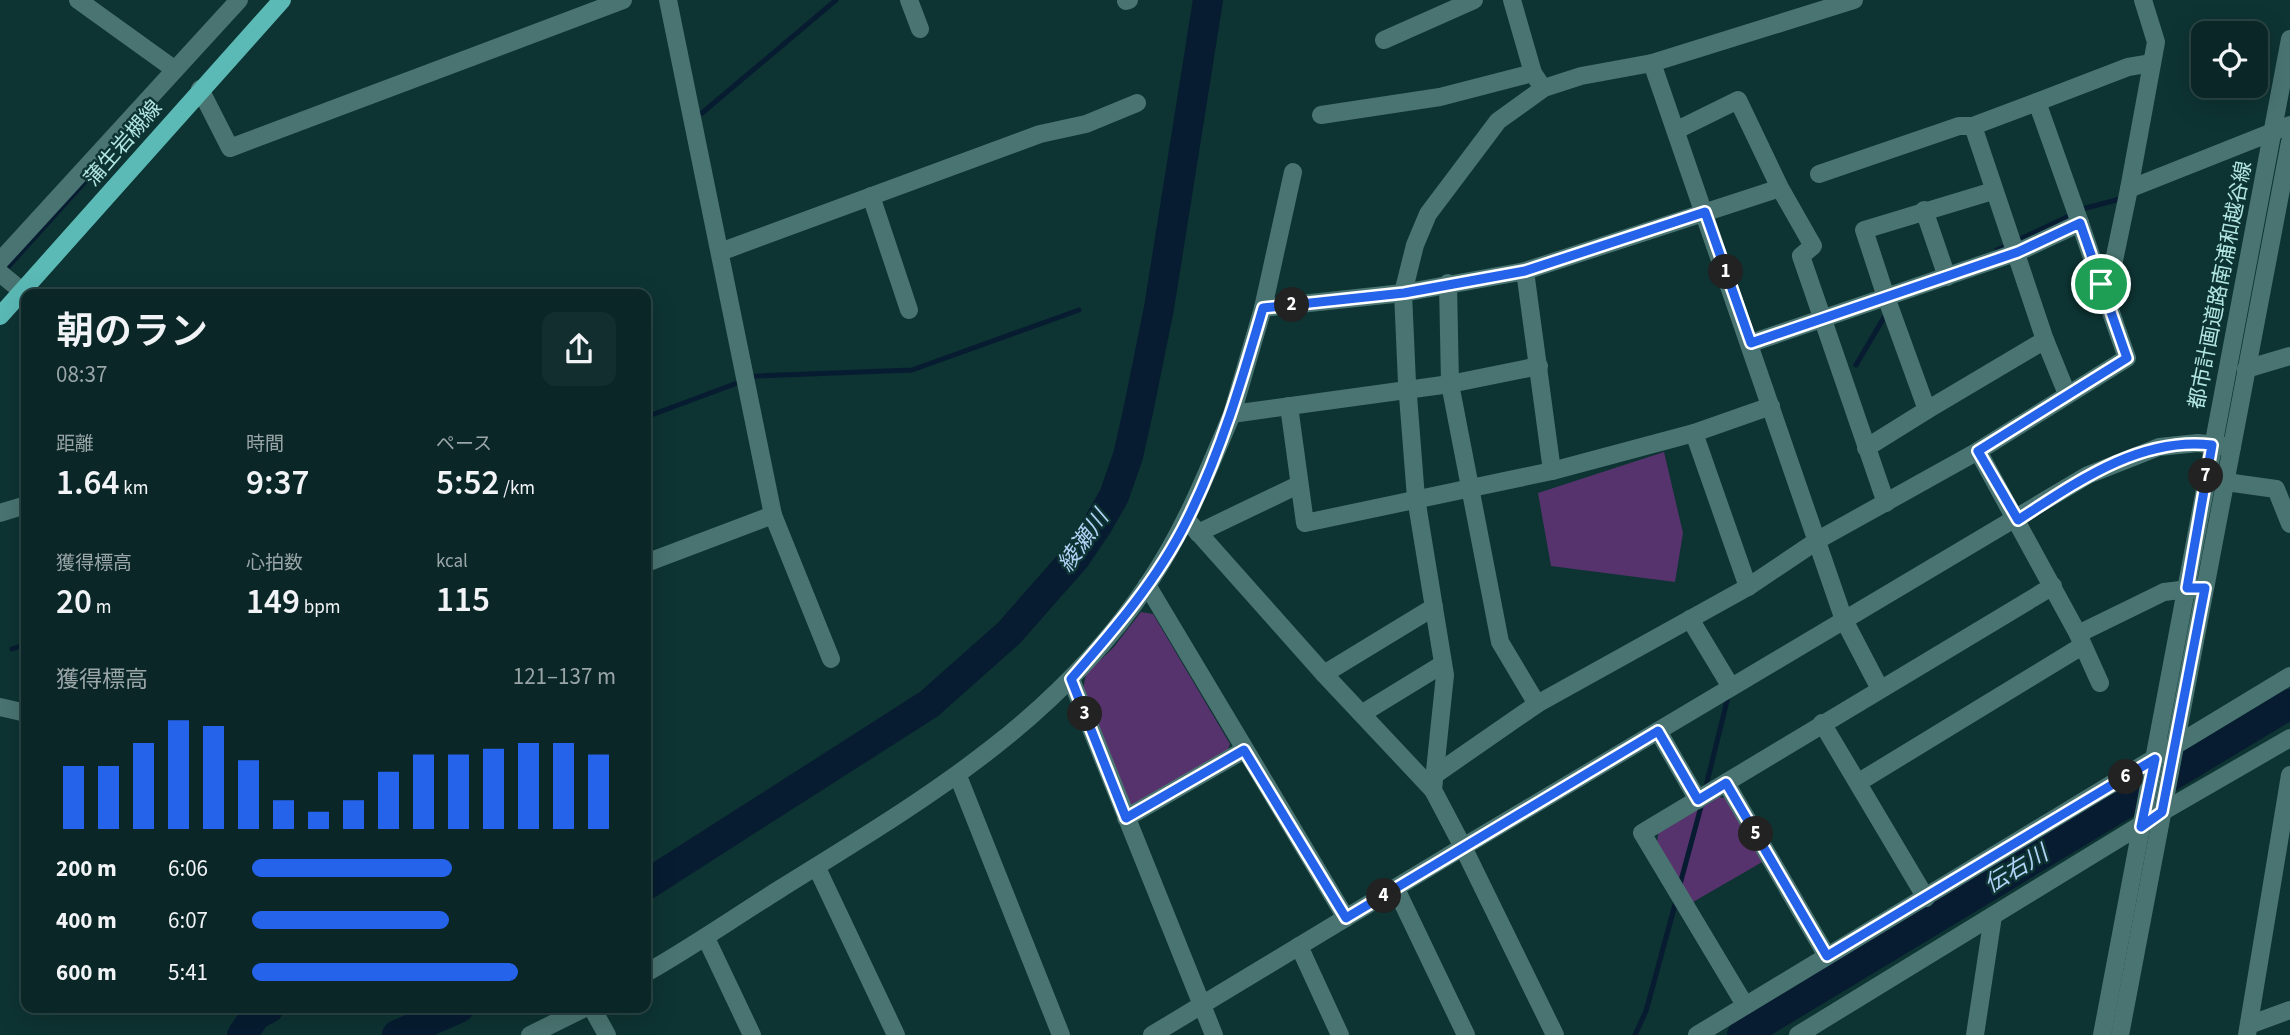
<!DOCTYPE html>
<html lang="ja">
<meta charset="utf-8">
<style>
:root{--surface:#0a2626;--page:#132e2e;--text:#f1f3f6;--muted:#99a5a7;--line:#2a4343;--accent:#2563eb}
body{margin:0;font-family:"Source Sans 3","Noto Sans JP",sans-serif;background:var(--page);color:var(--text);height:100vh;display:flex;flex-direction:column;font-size:26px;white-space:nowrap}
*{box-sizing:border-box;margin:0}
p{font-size:23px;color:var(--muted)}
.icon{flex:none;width:38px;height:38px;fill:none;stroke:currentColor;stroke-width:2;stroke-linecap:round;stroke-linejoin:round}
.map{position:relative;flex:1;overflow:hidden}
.sheet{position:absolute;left:21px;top:289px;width:630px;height:724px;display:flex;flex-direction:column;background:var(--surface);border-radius:14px;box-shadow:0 7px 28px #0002,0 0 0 2px var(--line)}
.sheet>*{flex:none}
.tools{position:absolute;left:2191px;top:21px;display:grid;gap:14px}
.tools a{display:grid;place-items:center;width:77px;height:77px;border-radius:14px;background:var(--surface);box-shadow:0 7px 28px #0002,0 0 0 2px var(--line);font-size:35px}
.pin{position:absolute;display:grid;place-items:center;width:60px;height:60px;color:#fff;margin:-30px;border:4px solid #fff;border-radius:50%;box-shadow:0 2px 7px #0007}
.km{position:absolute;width:35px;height:35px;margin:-18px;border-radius:50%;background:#222;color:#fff;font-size:19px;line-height:35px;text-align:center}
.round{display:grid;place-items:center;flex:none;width:74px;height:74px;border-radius:14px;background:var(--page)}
.summary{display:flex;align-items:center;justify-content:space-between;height:119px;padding:0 35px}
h1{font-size:38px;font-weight:600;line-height:52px}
.metrics{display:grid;grid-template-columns:repeat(3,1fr);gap:10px;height:119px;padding:7px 35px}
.metrics div{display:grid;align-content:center}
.metrics b{font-size:35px;font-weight:600}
.metrics small{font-size:19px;font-weight:400}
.metrics p{font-size:19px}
.chart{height:196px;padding:14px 35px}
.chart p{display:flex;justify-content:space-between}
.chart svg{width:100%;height:126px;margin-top:7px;stroke:var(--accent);stroke-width:6}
ul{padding:0 35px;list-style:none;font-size:23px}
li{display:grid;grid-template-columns:112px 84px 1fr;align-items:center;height:52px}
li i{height:18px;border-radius:9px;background:var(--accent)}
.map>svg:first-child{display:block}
.green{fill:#57336d}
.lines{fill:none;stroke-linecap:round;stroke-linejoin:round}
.stream{stroke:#071c31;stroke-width:5}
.river{stroke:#071c31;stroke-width:30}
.minor{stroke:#497471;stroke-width:18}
.major{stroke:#5bbab6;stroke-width:18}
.route-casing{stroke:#fff;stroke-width:14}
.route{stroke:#2563eb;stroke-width:9}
.labels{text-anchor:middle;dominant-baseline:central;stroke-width:5;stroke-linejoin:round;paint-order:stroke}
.street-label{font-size:21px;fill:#b2e6e3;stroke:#0d3332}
.water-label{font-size:23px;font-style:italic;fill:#b2d3f7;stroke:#0d3332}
</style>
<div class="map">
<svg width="2290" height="1035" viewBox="0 0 2290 1035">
<rect width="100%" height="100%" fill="#0d3332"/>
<!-- green -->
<g class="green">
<path d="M1664 452 1683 533 1675 582 1551 566 1538 493Z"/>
<path d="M1141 612 1153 614 1230 744 1227 751 1130 807 1083 689 1086 674 1113 648Z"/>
<path d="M1716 796 1727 799 1764 861 1693 902 1657 842 1659 829Z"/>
</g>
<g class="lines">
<!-- stream -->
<g class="stream">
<path d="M702 113 836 0"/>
<path d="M1997 250 2086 208 2124 198"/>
<path d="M7 268 92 174"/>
<path d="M1856 365 1886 314"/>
<path d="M646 417 756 376 912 370 1079 310"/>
<path d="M12 649 26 644"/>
<path d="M1705 790 1728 697"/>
<path d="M1679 888 1702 803"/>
<path d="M1635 1035 1646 1011 1676 901"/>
</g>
<!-- river -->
<g class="river">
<path d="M646 885 929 704 1009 633 1075 558 1098 524 1114 496 1128 456 1139 407 1159 308 1208 0"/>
<path d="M242 1035 256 1015 269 1008"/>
<path d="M397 1035 459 1008"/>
<path d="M1742 1035 2290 704"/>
</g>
<!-- minor -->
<g class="minor">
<path d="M78 0 174 69"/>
<path d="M668 0 773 515 831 659"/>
<path d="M909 0 920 29"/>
<path d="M1512 0 1533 73 1539 82"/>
<path d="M1854 0 1652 63 1581 76 1544 88 1498 121 1428 214 1415 245 1403 293 1407 383 1416 498 1445 675 1433 790 1463 847 2088 475 2159 447 2198 443 2232 447"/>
<path d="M1126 1 1129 0"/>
<path d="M1384 40 1474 0"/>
<path d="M1652 63 1844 620 1880 689"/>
<path d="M200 89 230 148 623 0"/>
<path d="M2037 102 2128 67 2152 63"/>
<path d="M1321 115 1440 97 1533 73"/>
<path d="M1973 126 2045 340"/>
<path d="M1677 130 1738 100 1780 188 1813 246 1801 256 1886 503"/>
<path d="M1819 174 1959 126H1973L2037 102 2080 223"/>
<path d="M2129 189 2156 42 2143 0"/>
<path d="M871 196 909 310"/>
<path d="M1924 210 1947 277"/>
<path d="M720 252 1040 134 1086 124 1137 103"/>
<path d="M0 261 239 0"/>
<path d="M1525 271 1552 471"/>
<path d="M0 273 23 292 26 301"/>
<path d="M1263 308 1403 293 1525 271 1780 188"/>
<path d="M1751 343 1886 297 1864 230 1993 191"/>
<path d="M2246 369 2290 356"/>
<path d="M1289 406 1305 523 1552 471 1694 433 1771 406"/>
<path d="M1927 410 2045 340 2067 394"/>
<path d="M1232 414 1263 308 1293 172"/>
<path d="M1694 433 1748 587"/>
<path d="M1866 448 1927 410 1886 297 2018 252 2080 223 2101 284"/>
<path d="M1978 451 2078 634 2100 683"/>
<path d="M2226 482 2276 489 2290 524"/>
<path d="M0 513 26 505"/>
<path d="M1187 520 1324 674 1433 790"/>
<path d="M1198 533 1298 485"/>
<path d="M646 563 773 515"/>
<path d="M1147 585 1346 918"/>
<path d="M1690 619 1731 687"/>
<path d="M2078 634 2164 592 2197 588"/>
<path d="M1324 674 1434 607"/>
<path d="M1071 679 1214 1035"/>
<path d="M1537 704 1748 587 1818 540 1978 451 2127 358 2101 284 2112 270 2129 189 2290 125"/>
<path d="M0 707 26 713"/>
<path d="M1363 713 1443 664"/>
<path d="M1822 723 1926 898"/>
<path d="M1658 731 1698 800"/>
<path d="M1436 774 1537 704 1500 642 1450 384 1448 283"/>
<path d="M958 776 1061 1035"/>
<path d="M1859 782 2082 646"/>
<path d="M1726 783 1827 956"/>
<path d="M1126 818 1244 750"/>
<path d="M817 868 896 1035"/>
<path d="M1396 889 1466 1035"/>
<path d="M706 938 752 1035"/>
<path d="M1299 946 1340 1035"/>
<path d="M646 973C692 947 735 917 780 889 918 803 1055 724 1148 584 1184 531 1207 473 1232 414L1450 384 1539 366"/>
<path d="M1745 1005 1642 833 2053 586"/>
<path d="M592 1008 607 1035"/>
<path d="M2249 1025 2290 1010"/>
<path d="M530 1035 585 1008"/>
<path d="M1152 1035 1463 847 1555 1035"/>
<path d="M1697 1035 2290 676"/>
<path d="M1798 1035 2162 812 2290 738"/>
<path d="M1975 1035 1993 916"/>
<path d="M2102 1035 2290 39"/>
<path d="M2120 1035 2290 142"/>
<path d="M2247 1035 2290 775"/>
</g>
<!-- major -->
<path class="major" d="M0 316 282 0"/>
</g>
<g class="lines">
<!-- route casing -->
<g class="route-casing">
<path id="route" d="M1705 212 1751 343 2018 252 2080 223 2127 358 1978 451 2018 520C2075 483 2140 436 2212 445L2187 588H2205L2162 812 2141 827 2155 759 1827 956 1726 783 1698 800 1658 731 1346 918 1244 750 1126 818 1071 679C1114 630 1158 579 1187 520 1221 452 1242 380 1263 308L1404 293 1525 271Z"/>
</g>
<!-- route -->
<use href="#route" class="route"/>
</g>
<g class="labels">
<!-- street labels -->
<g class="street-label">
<text transform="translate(123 143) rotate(-49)">蒲生岩槻線</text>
<text transform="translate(2220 285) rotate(-79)">都市計画道路南浦和越谷線</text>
</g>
<!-- water labels -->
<g class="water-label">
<text transform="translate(1083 541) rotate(-55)">綾瀬川</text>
<text transform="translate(2016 869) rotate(-31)">伝右川</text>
</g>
</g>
</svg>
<div class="tools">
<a><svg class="icon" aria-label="locate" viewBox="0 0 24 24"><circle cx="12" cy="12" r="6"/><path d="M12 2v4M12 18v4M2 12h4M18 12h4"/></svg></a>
</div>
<div class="pin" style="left:2101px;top:284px;background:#1e9e55"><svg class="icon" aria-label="arrive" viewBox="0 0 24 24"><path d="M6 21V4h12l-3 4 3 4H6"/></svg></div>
<b class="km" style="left:1726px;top:272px">1</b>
<b class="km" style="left:1292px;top:305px">2</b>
<b class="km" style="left:1085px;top:714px">3</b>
<b class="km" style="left:1384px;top:896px">4</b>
<b class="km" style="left:1756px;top:834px">5</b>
<b class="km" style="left:2126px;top:777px">6</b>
<b class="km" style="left:2206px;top:476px">7</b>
<section class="sheet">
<div class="summary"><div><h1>朝のラン</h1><p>08:37</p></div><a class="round"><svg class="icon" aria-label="share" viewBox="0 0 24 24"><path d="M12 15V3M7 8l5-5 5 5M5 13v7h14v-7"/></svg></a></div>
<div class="metrics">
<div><p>距離</p><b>1.64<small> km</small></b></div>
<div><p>時間</p><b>9:37</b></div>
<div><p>ペース</p><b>5:52<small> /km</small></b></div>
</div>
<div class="metrics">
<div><p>獲得標高</p><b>20<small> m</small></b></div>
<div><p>心拍数</p><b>149<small> bpm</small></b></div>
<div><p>kcal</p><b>115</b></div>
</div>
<div class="chart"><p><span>獲得標高</span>121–137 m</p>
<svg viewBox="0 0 160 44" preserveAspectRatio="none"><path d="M5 44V22M15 44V22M25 44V14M35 44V6M45 44V8M55 44V20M65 44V34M75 44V38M85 44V34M95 44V24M105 44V18M115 44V18M125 44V16M135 44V14M145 44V14M155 44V18"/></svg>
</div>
<ul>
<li><b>200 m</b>6:06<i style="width:55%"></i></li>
<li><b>400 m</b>6:07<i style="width:54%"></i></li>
<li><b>600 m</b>5:41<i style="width:73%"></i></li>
</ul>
</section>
</div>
